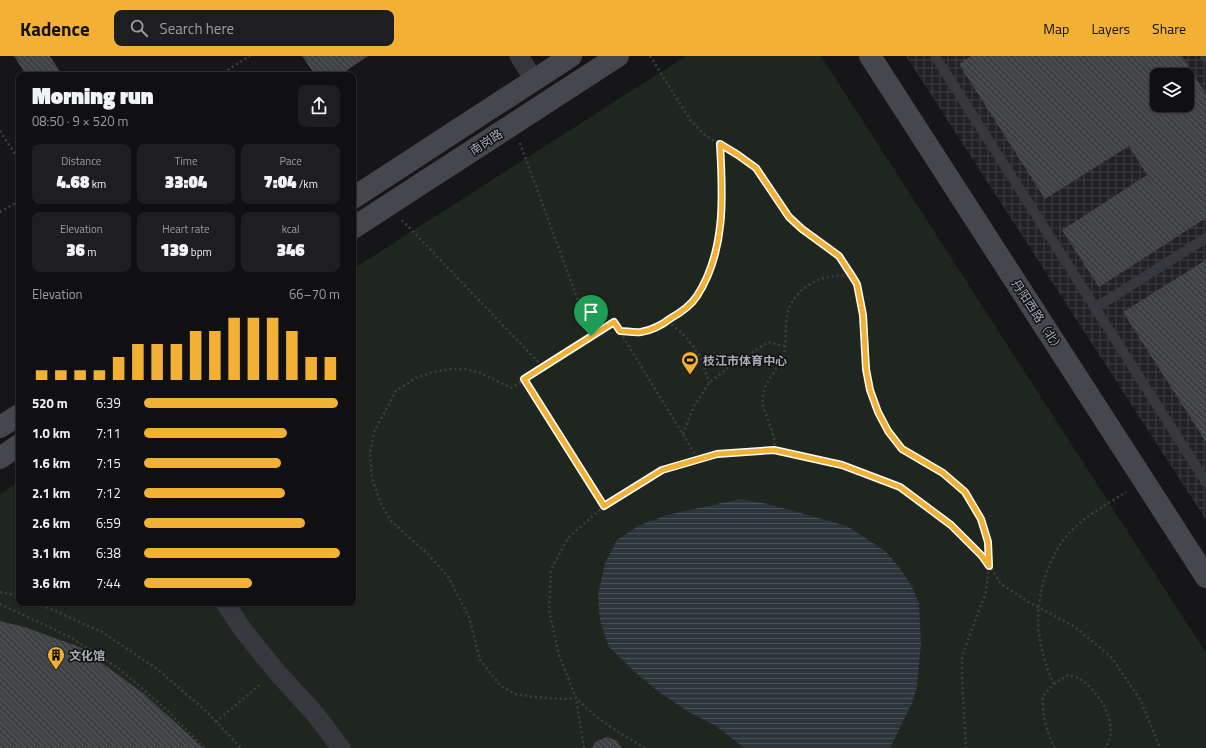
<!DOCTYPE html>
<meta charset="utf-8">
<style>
:root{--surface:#101012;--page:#1e1e20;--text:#f1f3f6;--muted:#9c9d9f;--line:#303032;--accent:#f2b134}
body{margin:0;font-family:"Titillium Web","Noto Sans SC",sans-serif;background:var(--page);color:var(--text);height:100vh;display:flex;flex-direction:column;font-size:15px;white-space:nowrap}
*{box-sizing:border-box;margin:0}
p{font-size:13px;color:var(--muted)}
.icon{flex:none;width:22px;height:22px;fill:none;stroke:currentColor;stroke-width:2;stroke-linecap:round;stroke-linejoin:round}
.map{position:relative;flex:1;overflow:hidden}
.panel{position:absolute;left:16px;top:16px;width:340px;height:534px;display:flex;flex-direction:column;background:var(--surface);border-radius:8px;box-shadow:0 1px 3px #0004,0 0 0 1px var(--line)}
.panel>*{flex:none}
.controls{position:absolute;left:1150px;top:12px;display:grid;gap:8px}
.controls a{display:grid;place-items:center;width:44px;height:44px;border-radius:8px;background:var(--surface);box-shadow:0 1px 3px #0004,0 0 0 1px var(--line);font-size:20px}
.pin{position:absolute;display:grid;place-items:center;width:34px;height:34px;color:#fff;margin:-41px -17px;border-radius:50% 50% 50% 0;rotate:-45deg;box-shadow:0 0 4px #0007}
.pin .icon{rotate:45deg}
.round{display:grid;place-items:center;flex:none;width:42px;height:42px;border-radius:8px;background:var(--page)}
.overview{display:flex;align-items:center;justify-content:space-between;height:68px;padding:0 16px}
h1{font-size:22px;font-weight:800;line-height:30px}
.figures{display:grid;grid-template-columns:repeat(3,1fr);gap:6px;height:68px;padding:4px 16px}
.figures div{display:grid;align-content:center;border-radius:8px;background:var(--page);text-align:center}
.figures b{font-size:17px;font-weight:800}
.figures small{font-size:11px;font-weight:400}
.figures p{font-size:11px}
.chart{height:112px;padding:8px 16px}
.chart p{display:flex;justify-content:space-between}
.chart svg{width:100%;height:72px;margin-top:4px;stroke:var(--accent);stroke-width:6}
ul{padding:0 16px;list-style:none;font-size:13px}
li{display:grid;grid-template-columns:64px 48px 1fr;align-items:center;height:30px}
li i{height:10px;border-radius:5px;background:var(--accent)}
header{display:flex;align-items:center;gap:24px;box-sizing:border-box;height:56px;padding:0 20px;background:var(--accent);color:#111}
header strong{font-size:19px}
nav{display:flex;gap:22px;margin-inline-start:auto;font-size:14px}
.search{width:280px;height:36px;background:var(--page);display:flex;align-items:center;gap:10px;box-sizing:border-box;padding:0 14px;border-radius:8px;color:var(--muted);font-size:15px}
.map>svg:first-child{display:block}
.industrial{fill:url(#industrial-grid);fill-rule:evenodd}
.pitch{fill:#1e261f}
.water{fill:url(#water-rules)}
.building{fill:url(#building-back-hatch);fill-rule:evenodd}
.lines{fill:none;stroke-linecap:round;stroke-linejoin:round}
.path{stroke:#3d3f44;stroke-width:2.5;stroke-dasharray:2 3;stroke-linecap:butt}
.lane{stroke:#37383d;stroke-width:10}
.street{stroke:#37383d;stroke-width:19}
.secondary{stroke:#45474d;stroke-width:22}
.route-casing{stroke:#fff;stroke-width:8}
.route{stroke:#f2b134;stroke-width:5}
.labels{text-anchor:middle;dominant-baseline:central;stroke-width:3;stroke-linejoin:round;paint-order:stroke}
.street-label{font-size:12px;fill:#a8adb8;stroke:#111113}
.poi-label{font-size:12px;font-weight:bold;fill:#a8adb8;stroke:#111113;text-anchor:start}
</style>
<header>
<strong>Kadence</strong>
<div class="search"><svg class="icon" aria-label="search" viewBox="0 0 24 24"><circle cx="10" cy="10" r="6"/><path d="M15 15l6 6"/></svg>Search here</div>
<nav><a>Map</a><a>Layers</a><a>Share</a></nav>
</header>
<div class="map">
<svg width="1206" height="692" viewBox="0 0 1206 692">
<defs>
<pattern id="industrial-grid" width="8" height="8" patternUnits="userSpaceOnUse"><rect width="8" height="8" fill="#222225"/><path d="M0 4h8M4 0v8" fill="none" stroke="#3f3f43"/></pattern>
<pattern id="water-rules" width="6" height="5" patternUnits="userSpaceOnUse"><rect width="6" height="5" fill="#2c353c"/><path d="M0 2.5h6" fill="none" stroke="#485056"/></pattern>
<pattern id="building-back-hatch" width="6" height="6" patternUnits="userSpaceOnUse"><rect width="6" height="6" fill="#404145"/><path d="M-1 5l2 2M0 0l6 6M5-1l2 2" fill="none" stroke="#595a5e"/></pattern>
</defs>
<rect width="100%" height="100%" fill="#161618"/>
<!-- industrial -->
<path class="industrial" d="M906 0H1206V464ZM1157 19H1187V49H1157Z"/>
<!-- pitch -->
<path class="pitch" d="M686 0H821L1206 597V692H0V438L19 426V547H353V213Z"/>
<!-- water -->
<path class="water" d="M740 443 768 448 847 470 885 495 899 511 912 531 919 548 921 587 917 631 912 647 890 692H744L716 670 687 655 659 636 635 616 609 591 600 565 598 539 605 507 617 484 638 470 667 459Z"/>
<!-- building -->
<g class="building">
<path d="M14 0H50L62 19H26Z"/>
<path d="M302 0H368L346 15 348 19H315Z"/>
<path d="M971 0H1182L1206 38V162L1099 231 1062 174 1147 119 1129 90 1045 143 959 8ZM1157 19H1187V49H1157Z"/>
<path d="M1206 204V386L1123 256Z"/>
<path d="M0 565 24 571 80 591 143 637 203 692H0Z"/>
<path d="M606 681 616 684 622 692H592L595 686Z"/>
</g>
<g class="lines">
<!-- path -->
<g class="path">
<path d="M650 0 691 65 705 79 738 99 756 111 789 161 802 173 839 200 857 228 865 276 866 313 870 335 878 356 888 375 902 393 943 417 965 436 981 463 988 485 989 509 986 536 962 600V623L966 692"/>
<path d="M219 19 250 0"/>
<path d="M0 75 19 104"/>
<path d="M520 87 591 280"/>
<path d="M0 156 19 145"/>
<path d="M402 164 543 311"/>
<path d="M668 265 686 281 701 301 709 327"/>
<path d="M620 275C626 275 634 277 641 276 653 274 661 269 671 262 680 257 691 249 696 240 726 196 723 139 720 89"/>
<path d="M524 323 604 450"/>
<path d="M683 378 694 350 709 327 725 314 768 286 785 290"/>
<path d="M775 394C774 389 775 384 773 379 770 368 765 358 763 347 760 329 776 317 782 303 787 291 785 279 786 267 787 241 809 223 834 220 840 219 846 220 852 220"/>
<path d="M0 536 19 540"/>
<path d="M37 547 102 576 157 613 207 656 241 692"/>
<path d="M0 548 70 581 118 612 166 653 204 692"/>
<path d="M1054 628C1045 609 1038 585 1038 563 1038 534 1050 498 1070 476 1084 461 1109 447 1126 436"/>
<path d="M216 666 262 627"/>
<path d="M584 692 576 642 565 643 534 641 515 638 501 630 480 604 469 561 449 522 429 499 391 465 380 446 372 422 370 397 374 376 396 335 416 322 433 316 451 313H465L481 317 511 332 614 266 698 403"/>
<path d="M645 692 620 677 595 660 576 642 559 599 549 554 551 514 568 482 604 450 662 414 717 398 772 394 842 409 900 431 951 469 983 500 1001 528 1027 545 1075 571 1112 602 1141 645 1160 692"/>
<path d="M1055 692C1046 676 1042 658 1043 640L1054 628 1068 619C1072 620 1077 621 1080 623 1100 636 1121 670 1105 692"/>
</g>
<!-- lane -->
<g class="lane">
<path d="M935 0 1206 426"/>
<path d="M1205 0 1206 1"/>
<path d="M1095 252 1206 182"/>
</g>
<!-- street -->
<g class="street">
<path d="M519 0 534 24"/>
<path d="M225 547 243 574 276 615 316 659 341 692"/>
</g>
<!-- secondary -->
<g class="secondary">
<path d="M870 0 1206 521"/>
<path d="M353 142 571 0"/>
<path d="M353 172 618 0"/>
<path d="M0 371 19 359"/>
<path d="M0 402 19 389"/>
</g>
</g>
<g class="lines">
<!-- route casing -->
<g class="route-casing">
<path id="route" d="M720 88 738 99 756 112 789 161 802 173 839 200 852 220 857 228 863 259 866 313 870 334 878 356 888 375 902 393 943 417 965 436 981 463 988 486 989 510 982 500 951 469 900 431 842 409 774 394 717 398 662 414 604 450 524 323 614 266 620 275C626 275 634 277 641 276 653 274 662 269 671 262 680 257 691 249 697 240 726 195 723 139 720 88Z"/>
</g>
<!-- route -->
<use href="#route" class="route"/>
</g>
<!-- icons -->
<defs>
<g id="stadium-pin" transform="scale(0.9)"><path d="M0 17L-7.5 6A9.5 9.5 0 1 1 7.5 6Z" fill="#f2b134" stroke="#111113"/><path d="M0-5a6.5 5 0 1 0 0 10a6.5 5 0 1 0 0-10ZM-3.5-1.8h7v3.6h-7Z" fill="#111"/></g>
<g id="building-pin" transform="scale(0.9)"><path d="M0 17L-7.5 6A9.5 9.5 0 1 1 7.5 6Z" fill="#f2b134" stroke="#111113"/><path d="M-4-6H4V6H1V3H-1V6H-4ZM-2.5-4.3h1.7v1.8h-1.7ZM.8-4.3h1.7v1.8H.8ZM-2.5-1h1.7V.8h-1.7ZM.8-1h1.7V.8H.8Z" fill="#111"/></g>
</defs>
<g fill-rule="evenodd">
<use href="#stadium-pin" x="690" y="304"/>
<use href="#building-pin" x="56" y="599"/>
</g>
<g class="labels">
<!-- street labels -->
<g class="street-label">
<text transform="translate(486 86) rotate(-33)">南岗路</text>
<text transform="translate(1038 260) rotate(57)">丹阳西路（北）</text>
</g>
<!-- poi labels -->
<g class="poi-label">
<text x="703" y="304">枝江市体育中心</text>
<text x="69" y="599">文化馆</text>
</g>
</g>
</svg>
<div class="controls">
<a><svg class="icon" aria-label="layers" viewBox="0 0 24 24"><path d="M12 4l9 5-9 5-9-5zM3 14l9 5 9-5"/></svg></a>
</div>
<div class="pin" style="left:591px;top:280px;background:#1e9e55"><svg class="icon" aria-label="arrive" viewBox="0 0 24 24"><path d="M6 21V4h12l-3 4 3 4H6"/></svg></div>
<section class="panel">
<div class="overview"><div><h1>Morning run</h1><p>08:50 · 9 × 520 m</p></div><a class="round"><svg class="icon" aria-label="share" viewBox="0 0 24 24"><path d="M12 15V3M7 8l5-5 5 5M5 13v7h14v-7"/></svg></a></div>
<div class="figures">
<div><p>Distance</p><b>4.68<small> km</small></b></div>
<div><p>Time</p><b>33:04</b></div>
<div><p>Pace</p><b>7:04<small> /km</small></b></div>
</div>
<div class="figures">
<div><p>Elevation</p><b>36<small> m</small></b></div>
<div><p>Heart rate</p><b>139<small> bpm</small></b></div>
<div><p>kcal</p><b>346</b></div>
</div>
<div class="chart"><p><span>Elevation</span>66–70 m</p>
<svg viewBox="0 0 160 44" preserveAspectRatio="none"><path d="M5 44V38M15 44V38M25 44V38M35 44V38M45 44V30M55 44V22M65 44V22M75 44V22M85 44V14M95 44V14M105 44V6M115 44V6M125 44V6M135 44V14M145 44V30M155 44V30"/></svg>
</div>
<ul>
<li><b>520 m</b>6:39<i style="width:99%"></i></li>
<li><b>1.0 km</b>7:11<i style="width:73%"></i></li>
<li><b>1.6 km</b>7:15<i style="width:70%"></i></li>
<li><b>2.1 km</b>7:12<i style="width:72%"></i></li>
<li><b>2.6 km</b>6:59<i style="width:82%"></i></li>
<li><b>3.1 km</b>6:38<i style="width:100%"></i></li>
<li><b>3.6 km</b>7:44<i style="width:55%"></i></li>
</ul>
</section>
</div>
